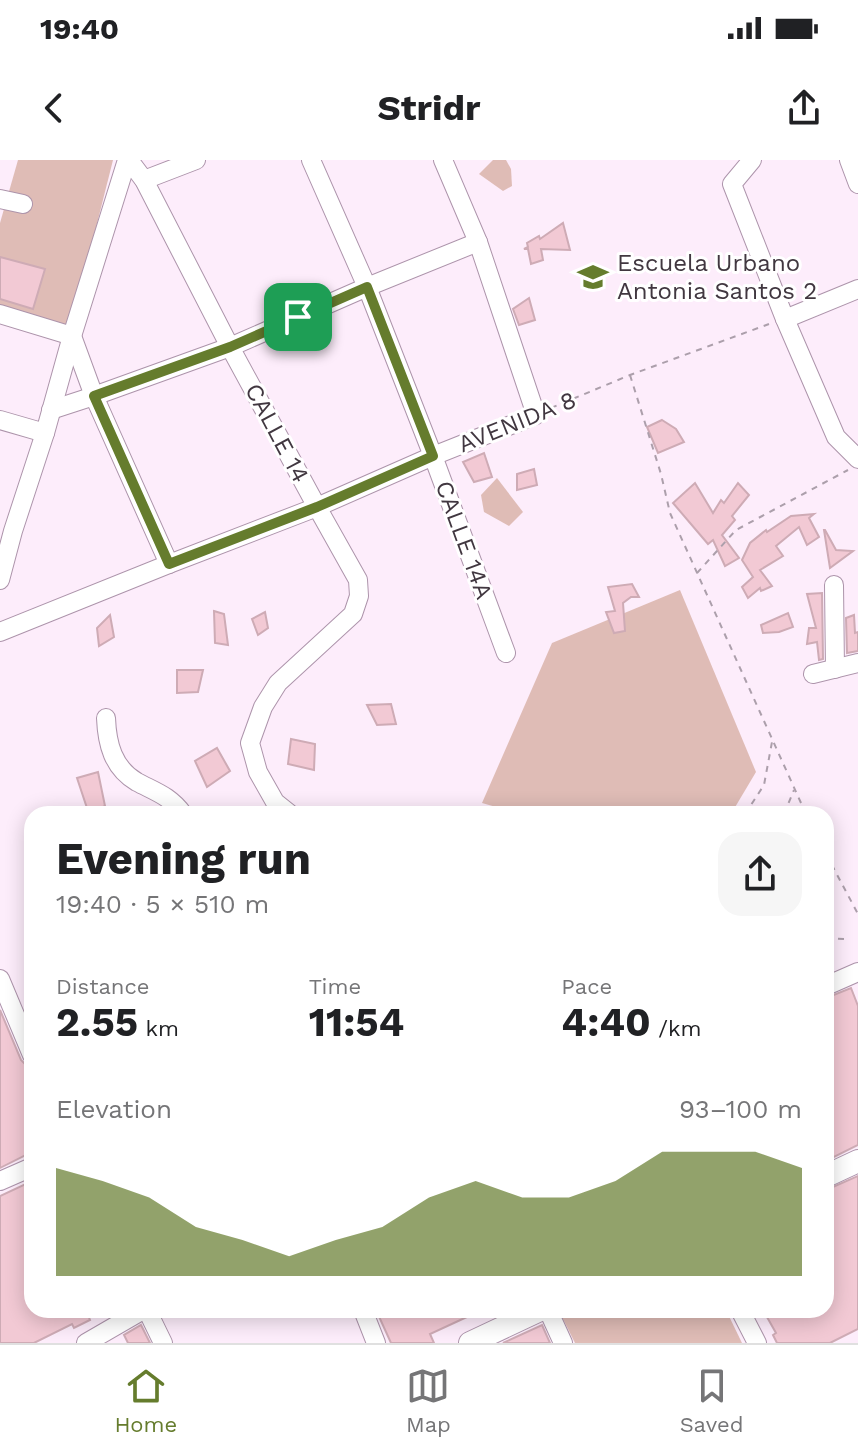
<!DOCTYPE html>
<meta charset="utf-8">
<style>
:root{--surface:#fff;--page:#f6f6f6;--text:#202124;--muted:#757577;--line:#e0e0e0;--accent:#657c2d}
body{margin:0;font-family:"Work Sans",sans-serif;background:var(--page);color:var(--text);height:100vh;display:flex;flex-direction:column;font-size:30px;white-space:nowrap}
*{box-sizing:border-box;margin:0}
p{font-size:26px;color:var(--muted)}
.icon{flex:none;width:44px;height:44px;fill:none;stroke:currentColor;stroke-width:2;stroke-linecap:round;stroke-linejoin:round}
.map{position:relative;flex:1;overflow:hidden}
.details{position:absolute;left:24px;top:646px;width:810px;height:512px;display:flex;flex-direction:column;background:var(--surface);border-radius:24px;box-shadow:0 4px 20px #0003}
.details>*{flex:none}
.pin{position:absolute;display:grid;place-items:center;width:68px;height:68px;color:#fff;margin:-34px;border-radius:16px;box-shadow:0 4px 12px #0006}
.round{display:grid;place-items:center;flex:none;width:84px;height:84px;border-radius:24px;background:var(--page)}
.overview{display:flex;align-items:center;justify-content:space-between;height:136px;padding:0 32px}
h1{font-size:44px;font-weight:700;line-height:60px}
.metrics{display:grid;grid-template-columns:repeat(3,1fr);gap:12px;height:136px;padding:8px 32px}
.metrics div{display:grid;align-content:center}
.metrics b{font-size:40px;font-weight:700}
.metrics small{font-size:22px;font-weight:400}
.metrics p{font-size:22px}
.chart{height:224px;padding:16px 32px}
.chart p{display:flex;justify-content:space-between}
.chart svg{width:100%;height:144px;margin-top:8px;fill:var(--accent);opacity:.7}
.status{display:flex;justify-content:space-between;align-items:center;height:56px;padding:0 40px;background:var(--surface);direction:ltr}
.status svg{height:22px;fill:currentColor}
header{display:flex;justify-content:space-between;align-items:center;height:104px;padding:0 32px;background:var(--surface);font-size:36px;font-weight:700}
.tab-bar{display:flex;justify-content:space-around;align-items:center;height:112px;border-top:2px solid var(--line);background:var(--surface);font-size:22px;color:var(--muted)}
.tab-bar a{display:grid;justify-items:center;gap:4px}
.tab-bar .current{color:var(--accent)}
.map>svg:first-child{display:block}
.green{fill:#dfbcb6}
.building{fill:#f2c9d4;stroke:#ceabb5;stroke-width:2}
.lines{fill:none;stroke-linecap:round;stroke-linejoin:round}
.minor-casing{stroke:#ad94ab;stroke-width:20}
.major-casing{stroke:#ad94ab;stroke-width:24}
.path{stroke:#ac9fab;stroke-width:2;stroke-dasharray:6 6;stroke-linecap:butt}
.minor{stroke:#fff;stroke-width:18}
.major{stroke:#fff;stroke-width:22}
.route-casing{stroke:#fff;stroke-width:16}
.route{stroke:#657c2d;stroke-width:10}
.labels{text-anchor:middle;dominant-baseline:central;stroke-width:6;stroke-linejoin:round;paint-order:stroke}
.poi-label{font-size:24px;fill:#413740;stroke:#fff;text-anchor:start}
.street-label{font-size:24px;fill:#413740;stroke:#fff}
</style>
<div class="status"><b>19:40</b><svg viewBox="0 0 49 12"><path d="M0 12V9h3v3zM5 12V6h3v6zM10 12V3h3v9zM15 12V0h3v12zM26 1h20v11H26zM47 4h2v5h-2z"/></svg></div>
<header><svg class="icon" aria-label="back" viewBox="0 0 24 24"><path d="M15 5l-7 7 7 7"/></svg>Stridr<svg class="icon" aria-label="share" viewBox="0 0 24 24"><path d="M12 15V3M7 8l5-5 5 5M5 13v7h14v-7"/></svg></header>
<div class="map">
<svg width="858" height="1183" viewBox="0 0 858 1183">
<rect width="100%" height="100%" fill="#fdedfb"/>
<!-- green -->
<g class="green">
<path d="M18 0H113L70 171 0 151V63Z"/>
<path d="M493 0H506L511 9 512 26 503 31 479 14Z"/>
<path d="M497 318 523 352 509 366 484 352 481 335Z"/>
<path d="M680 430 756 612 731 654H520L482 643 552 483Z"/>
<path d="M566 1150H726L742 1183H575L560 1153Z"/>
</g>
<!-- building -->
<g class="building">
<path d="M563 63 570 90 541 89 543 100 531 104 528 89H524L528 87 527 83 539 76 540 79Z"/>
<path d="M0 97 45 109 33 149 0 139Z"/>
<path d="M529 138 535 160 519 165 513 149Z"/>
<path d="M662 260 676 269 684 282 658 293 647 267Z"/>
<path d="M484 293 492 317 474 322 463 302Z"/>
<path d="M534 309 537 325 517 330V314Z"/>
<path d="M695 323 713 353 721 340 724 343 738 323 749 335 732 356 735 360 722 375 739 398 725 406 713 380 708 384 673 343Z"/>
<path d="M814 354 809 358 819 377 807 385 799 367 776 386 783 396 760 410 772 426 761 431 760 428 748 438 742 427 753 417 742 400 750 383 766 370 767 372 791 356Z"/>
<path d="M824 370H825L836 390 853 391 830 408Z"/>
<path d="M632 424 639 437H631L623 443 625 471 614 473 606 452 615 451 608 427Z"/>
<path d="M822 433 823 499 819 500 817 482 807 484 809 468H816L807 434Z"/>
<path d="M214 451 224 454 228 485 215 483Z"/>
<path d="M265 452 268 468 258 475 252 459Z"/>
<path d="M788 453 793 467 779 472 763 473 761 465Z"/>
<path d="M110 455 114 477 99 486 97 468Z"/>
<path d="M854 455 855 473 858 472V491L847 493 846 458Z"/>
<path d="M177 510H203L198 532 177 533Z"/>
<path d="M391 544 396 564 377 565 367 545Z"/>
<path d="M291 579 315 584 314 610 288 604Z"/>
<path d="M217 588 230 611 207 627 195 601Z"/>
<path d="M98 612 105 646 89 654 77 618Z"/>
<path d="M851 828 858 846V985L826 1001V838Z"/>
<path d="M0 850 21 900 27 906 32 917V992L0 1008Z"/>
<path d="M858 1016V1169L830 1183H777L773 1175 776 1173 763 1150H826V1030Z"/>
<path d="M32 1021V1150H86L90 1160 74 1168 72 1164 34 1183H0V1036Z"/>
<path d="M376 1150H482L430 1174 434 1183H391Z"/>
<path d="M141 1165 150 1183H128L124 1175Z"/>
<path d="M542 1165 550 1183H503Z"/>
</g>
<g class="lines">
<!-- minor casing -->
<g class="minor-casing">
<g id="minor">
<path d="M129 0 144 20 230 187 317 347 358 420 359 436 353 454 278 523 263 547 250 583 258 612 275 642 290 654"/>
<path d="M311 0 367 127 433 296 506 493"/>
<path d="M752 0 732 24 785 159 836 277 858 299"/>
<path d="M849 0 858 24"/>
<path d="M144 20 196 0"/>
<path d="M0 39 23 44"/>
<path d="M0 154 72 176 94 236 169 404"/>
<path d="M785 159 858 129"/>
<path d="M51 250 94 236 230 187 367 127 478 82"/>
<path d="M0 260 45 273"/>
<path d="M0 420 13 371 45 273 72 176 127 0"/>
<path d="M834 425 835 509"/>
<path d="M0 472 169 404 317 347 433 296 536 255 478 82 443 0"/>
<path d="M813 514 858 503"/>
<path d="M106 558C107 584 113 608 137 622 156 632 170 636 183 654"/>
<path d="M0 819 32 895"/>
<path d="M826 826 858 812"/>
<path d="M0 1021 32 1007"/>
<path d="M147 1150 163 1183"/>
<path d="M363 1150 376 1183"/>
<path d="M548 1150 563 1183"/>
<path d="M740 1150 757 1183"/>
<path d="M86 1183 143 1150"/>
</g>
</g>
<!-- major casing -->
<g class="major-casing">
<g id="major">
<path d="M826 1016 858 1001"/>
<path d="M470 1183 540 1150"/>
</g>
</g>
<!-- path -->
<g class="path">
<path d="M630 215 661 314 670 353 806 654"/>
<path d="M551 248 630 215 769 164"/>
<path d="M697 413 736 370 848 310"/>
<path d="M745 654 764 625 772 582"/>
<path d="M784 654 794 630"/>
<path d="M826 694 858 754"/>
<path d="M826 778 844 779"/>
</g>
<!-- minor -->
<use href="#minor" class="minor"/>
<!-- major -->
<use href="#major" class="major"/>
</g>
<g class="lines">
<!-- route casing -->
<g class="route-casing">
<path id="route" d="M367 127 433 296 317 347 169 404 94 236 230 187Z"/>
</g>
<!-- route -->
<use href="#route" class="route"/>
</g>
<!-- icons -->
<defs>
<g id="school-bare" transform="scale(2.4)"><path d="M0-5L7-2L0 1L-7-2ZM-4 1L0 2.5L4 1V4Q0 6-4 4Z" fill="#657c2d" stroke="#fff" stroke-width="2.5" paint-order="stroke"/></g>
</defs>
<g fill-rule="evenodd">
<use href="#school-bare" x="593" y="117"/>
</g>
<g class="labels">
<!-- poi labels -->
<g class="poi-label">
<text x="617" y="103">Escuela Urbano<tspan x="617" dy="28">Antonia Santos 2</tspan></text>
</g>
<!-- street labels -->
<g class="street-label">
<text transform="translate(517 262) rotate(-22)">AVENIDA 8</text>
<text transform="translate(277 273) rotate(62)">CALLE 14</text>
<text transform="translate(464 380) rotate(70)">CALLE 14A</text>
</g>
</g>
</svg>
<div class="pin" style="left:298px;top:157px;background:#1e9e55"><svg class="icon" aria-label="arrive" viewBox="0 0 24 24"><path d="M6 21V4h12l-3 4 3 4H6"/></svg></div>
<section class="details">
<div class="overview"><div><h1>Evening run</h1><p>19:40 · 5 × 510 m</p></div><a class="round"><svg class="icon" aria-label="share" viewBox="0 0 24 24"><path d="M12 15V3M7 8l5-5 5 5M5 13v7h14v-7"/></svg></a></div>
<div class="metrics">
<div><p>Distance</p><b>2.55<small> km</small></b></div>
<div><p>Time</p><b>11:54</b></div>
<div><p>Pace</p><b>4:40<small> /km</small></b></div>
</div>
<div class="chart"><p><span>Elevation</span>93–100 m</p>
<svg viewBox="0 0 160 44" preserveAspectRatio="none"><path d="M0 44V11L10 15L20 20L30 29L40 33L50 38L60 33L70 29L80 20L90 15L100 20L110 20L120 15L130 6L140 6L150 6L160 11V44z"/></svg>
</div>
</section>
</div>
<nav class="tab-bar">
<a class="current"><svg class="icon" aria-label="home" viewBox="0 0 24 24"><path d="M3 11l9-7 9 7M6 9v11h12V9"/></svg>Home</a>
<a><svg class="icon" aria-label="map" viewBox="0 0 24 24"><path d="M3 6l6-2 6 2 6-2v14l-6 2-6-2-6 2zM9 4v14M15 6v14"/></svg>Map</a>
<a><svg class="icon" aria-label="saved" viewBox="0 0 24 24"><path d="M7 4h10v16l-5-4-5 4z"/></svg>Saved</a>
</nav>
